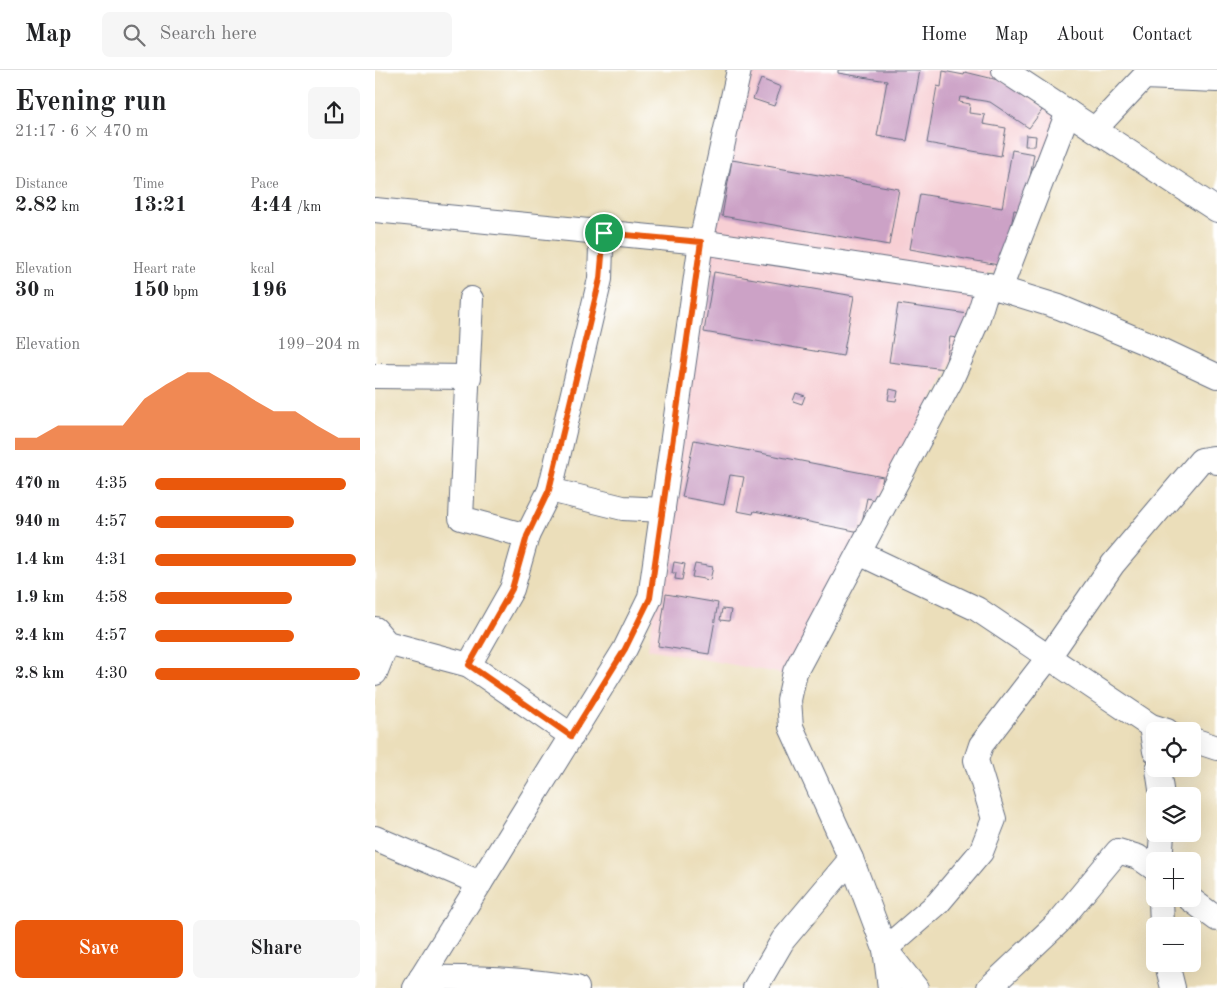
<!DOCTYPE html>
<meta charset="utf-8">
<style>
:root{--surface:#fff;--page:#f6f6f6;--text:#202124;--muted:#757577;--line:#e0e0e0;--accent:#ea580c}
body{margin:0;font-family:"Old Standard TT",serif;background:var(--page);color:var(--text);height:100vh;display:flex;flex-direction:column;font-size:19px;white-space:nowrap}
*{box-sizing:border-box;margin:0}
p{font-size:16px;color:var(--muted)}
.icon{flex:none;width:28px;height:28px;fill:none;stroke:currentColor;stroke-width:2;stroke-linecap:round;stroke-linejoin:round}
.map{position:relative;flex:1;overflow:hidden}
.side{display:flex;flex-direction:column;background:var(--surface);width:375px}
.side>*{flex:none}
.tools{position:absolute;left:771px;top:652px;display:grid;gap:10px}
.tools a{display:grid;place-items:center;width:55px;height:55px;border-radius:8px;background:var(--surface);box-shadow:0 5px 20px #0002;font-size:25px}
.pin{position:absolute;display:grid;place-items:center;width:42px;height:42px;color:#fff;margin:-21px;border:2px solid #fff;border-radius:50%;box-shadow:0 1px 5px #0007}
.round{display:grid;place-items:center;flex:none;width:52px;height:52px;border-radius:8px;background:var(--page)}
.summary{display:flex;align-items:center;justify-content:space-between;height:85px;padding:0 15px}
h1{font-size:28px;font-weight:700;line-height:38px}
.figures{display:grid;grid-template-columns:repeat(3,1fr);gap:8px;height:85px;padding:5px 15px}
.figures div{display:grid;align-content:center}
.figures b{font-size:21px;font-weight:700}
.figures small{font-size:14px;font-weight:400}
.figures p{font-size:14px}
.chart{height:140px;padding:10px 15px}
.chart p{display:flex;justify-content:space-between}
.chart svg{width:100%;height:90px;margin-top:5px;fill:var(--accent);opacity:.7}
.cta{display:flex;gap:10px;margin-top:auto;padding:10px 15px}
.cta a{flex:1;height:58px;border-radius:8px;background:var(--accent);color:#fff;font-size:20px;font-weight:700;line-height:58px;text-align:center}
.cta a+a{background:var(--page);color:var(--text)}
ul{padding:0 15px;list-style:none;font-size:16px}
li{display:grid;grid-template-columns:80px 60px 1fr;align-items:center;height:38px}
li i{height:12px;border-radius:6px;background:var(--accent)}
header{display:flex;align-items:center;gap:30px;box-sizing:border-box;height:70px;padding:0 25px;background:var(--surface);border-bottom:1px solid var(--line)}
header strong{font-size:24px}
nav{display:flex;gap:28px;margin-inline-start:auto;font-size:18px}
.search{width:350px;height:45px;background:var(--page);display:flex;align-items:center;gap:12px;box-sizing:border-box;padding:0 18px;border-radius:8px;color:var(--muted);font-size:19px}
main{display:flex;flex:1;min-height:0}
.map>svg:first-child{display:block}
.built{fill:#f7cfd4}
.building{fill:#cca2c6}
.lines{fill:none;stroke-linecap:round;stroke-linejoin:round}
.minor-casing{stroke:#646c7e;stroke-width:26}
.minor{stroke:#fff;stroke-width:24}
.route-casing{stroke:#fff;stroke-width:10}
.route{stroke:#ea580c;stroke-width:6}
</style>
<header>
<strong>Map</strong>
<div class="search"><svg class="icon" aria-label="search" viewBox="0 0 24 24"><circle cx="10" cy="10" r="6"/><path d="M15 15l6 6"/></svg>Search here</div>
<nav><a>Home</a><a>Map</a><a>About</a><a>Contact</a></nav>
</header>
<main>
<section class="side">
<div class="summary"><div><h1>Evening run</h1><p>21:17 · 6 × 470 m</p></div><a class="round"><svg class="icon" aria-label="share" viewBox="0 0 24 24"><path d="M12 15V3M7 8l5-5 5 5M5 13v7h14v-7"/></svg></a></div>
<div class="figures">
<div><p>Distance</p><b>2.82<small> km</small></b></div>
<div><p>Time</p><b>13:21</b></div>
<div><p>Pace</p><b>4:44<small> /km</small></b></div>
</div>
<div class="figures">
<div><p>Elevation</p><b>30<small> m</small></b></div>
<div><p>Heart rate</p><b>150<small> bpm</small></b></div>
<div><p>kcal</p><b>196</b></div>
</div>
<div class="chart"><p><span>Elevation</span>199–204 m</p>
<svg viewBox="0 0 160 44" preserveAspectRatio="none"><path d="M0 44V38L10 38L20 32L30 32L40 32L50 32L60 19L70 12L80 6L90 6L100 12L110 19L120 25L130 25L140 32L150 38L160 38V44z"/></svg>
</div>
<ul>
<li><b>470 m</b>4:35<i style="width:93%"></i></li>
<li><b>940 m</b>4:57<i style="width:68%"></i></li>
<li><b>1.4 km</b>4:31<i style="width:98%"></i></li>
<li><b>1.9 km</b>4:58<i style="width:67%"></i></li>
<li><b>2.4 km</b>4:57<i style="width:68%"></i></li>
<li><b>2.8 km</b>4:30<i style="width:100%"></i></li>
</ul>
<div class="cta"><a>Save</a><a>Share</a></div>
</section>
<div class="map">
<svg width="842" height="918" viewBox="0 0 842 918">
<rect width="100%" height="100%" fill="#fff"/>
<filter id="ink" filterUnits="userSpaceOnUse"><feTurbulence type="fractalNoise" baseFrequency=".02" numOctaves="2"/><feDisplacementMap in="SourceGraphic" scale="10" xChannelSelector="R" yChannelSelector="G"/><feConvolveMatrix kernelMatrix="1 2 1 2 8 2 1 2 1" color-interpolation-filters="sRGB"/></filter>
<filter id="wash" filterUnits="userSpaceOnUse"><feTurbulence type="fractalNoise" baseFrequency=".0096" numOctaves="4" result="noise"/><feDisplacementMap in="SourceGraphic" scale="20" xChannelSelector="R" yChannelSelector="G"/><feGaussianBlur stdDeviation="1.12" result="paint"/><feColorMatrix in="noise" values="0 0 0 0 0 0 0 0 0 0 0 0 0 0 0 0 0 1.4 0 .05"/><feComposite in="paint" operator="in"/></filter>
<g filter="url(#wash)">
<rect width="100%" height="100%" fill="#ebdeba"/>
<!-- built -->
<path class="built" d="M373 0H616L688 48 628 206 613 203 599 250 413 605 273 579 331 196Z"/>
<g id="blocks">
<!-- building -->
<g class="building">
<path d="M463 0H545L532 71 502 66 512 11 463 3Z"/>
<path d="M568 1 589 5 590 2 627 11 668 39 654 58 615 32 585 27 584 32 595 34 594 43 610 45 608 54 631 58 626 86 552 73 562 16 566 17Z"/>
<path d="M386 9 406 17 399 36 378 29Z"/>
<path d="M651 65 661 66 660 76H650Z"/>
<path d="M637 80 659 84 649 142 639 140 629 196 535 179 545 124 627 138Z"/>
<path d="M357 90 524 119 514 175 347 146Z"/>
<path d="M339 202 479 226 468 286 329 262Z"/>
<path d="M523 234 593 244 589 269 575 267 570 299 514 292Z"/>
<path d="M515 319 523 321 521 331 513 330Z"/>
<path d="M421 323 430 326 427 334 418 331Z"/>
<path d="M319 370 508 407 503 431 492 428 485 462 379 441 378 444 362 441 369 407 355 405 349 435 307 427Z"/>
<path d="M299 492 310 494 307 510 300 509 301 503H297Z"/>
<path d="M320 494 338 497 335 510 317 507Z"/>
<path d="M291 524 343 533 334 584 283 576Z"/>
<path d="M347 539 356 540 354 551 345 550Z"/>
</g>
</g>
</g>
<g filter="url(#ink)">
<use href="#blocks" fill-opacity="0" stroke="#646c7e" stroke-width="1"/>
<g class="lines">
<!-- minor casing -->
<g class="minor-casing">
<g id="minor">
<path d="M629 0 842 140"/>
<path d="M720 59 769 7 842 10"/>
<path d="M0 140 326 172 613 215 684 237 778 276 842 306"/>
<path d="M625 219 693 42"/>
<path d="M0 306 94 307"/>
<path d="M175 420 248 438 288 440"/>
<path d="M152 466 175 420 225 209 226 177 229 163"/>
<path d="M484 483 602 539 776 656 792 661"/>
<path d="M0 559 12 573 94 595 197 666"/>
<path d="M94 595 137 519 152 466 86 448 96 229"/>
<path d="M0 603 12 573"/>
<path d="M776 656 780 681"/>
<path d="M818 670 842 678"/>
<path d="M783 699 787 726"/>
<path d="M0 768 105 813"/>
<path d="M785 791 787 764"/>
<path d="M786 829 787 856"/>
<path d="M815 829 842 849"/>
<path d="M792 894 798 918"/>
<path d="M46 908C99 907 151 909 202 918"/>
<path d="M40 918 250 579 275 528 326 172 364 0"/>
<path d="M380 918 408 870 476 789"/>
<path d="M515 918 510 879 563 833 606 782 619 749 601 690 606 675 673 588 738 494 826 390 838 388 842 392"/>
<path d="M541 918 510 879 476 789 416 657 414 630 420 602 576 310 602 251 613 215"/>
<path d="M614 918 684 852 743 781 763 787 780 799"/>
</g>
</g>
<!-- minor -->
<use href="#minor" class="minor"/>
</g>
</g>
<g class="lines" filter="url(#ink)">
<!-- route casing -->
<g class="route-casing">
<path id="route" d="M229 163 326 172 275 528 250 579 196 666 94 595 137 519 152 466 174 420 225 209Z"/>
</g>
<!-- route -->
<use href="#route" class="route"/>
</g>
</svg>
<div class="tools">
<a><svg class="icon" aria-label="locate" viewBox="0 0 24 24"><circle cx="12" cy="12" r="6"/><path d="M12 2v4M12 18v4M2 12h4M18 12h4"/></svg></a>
<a><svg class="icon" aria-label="layers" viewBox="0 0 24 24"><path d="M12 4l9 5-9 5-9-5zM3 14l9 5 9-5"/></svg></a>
<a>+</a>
<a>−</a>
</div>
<div class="pin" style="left:229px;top:163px;background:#1e9e55"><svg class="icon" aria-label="arrive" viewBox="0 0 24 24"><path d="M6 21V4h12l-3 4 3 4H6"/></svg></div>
</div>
</main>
